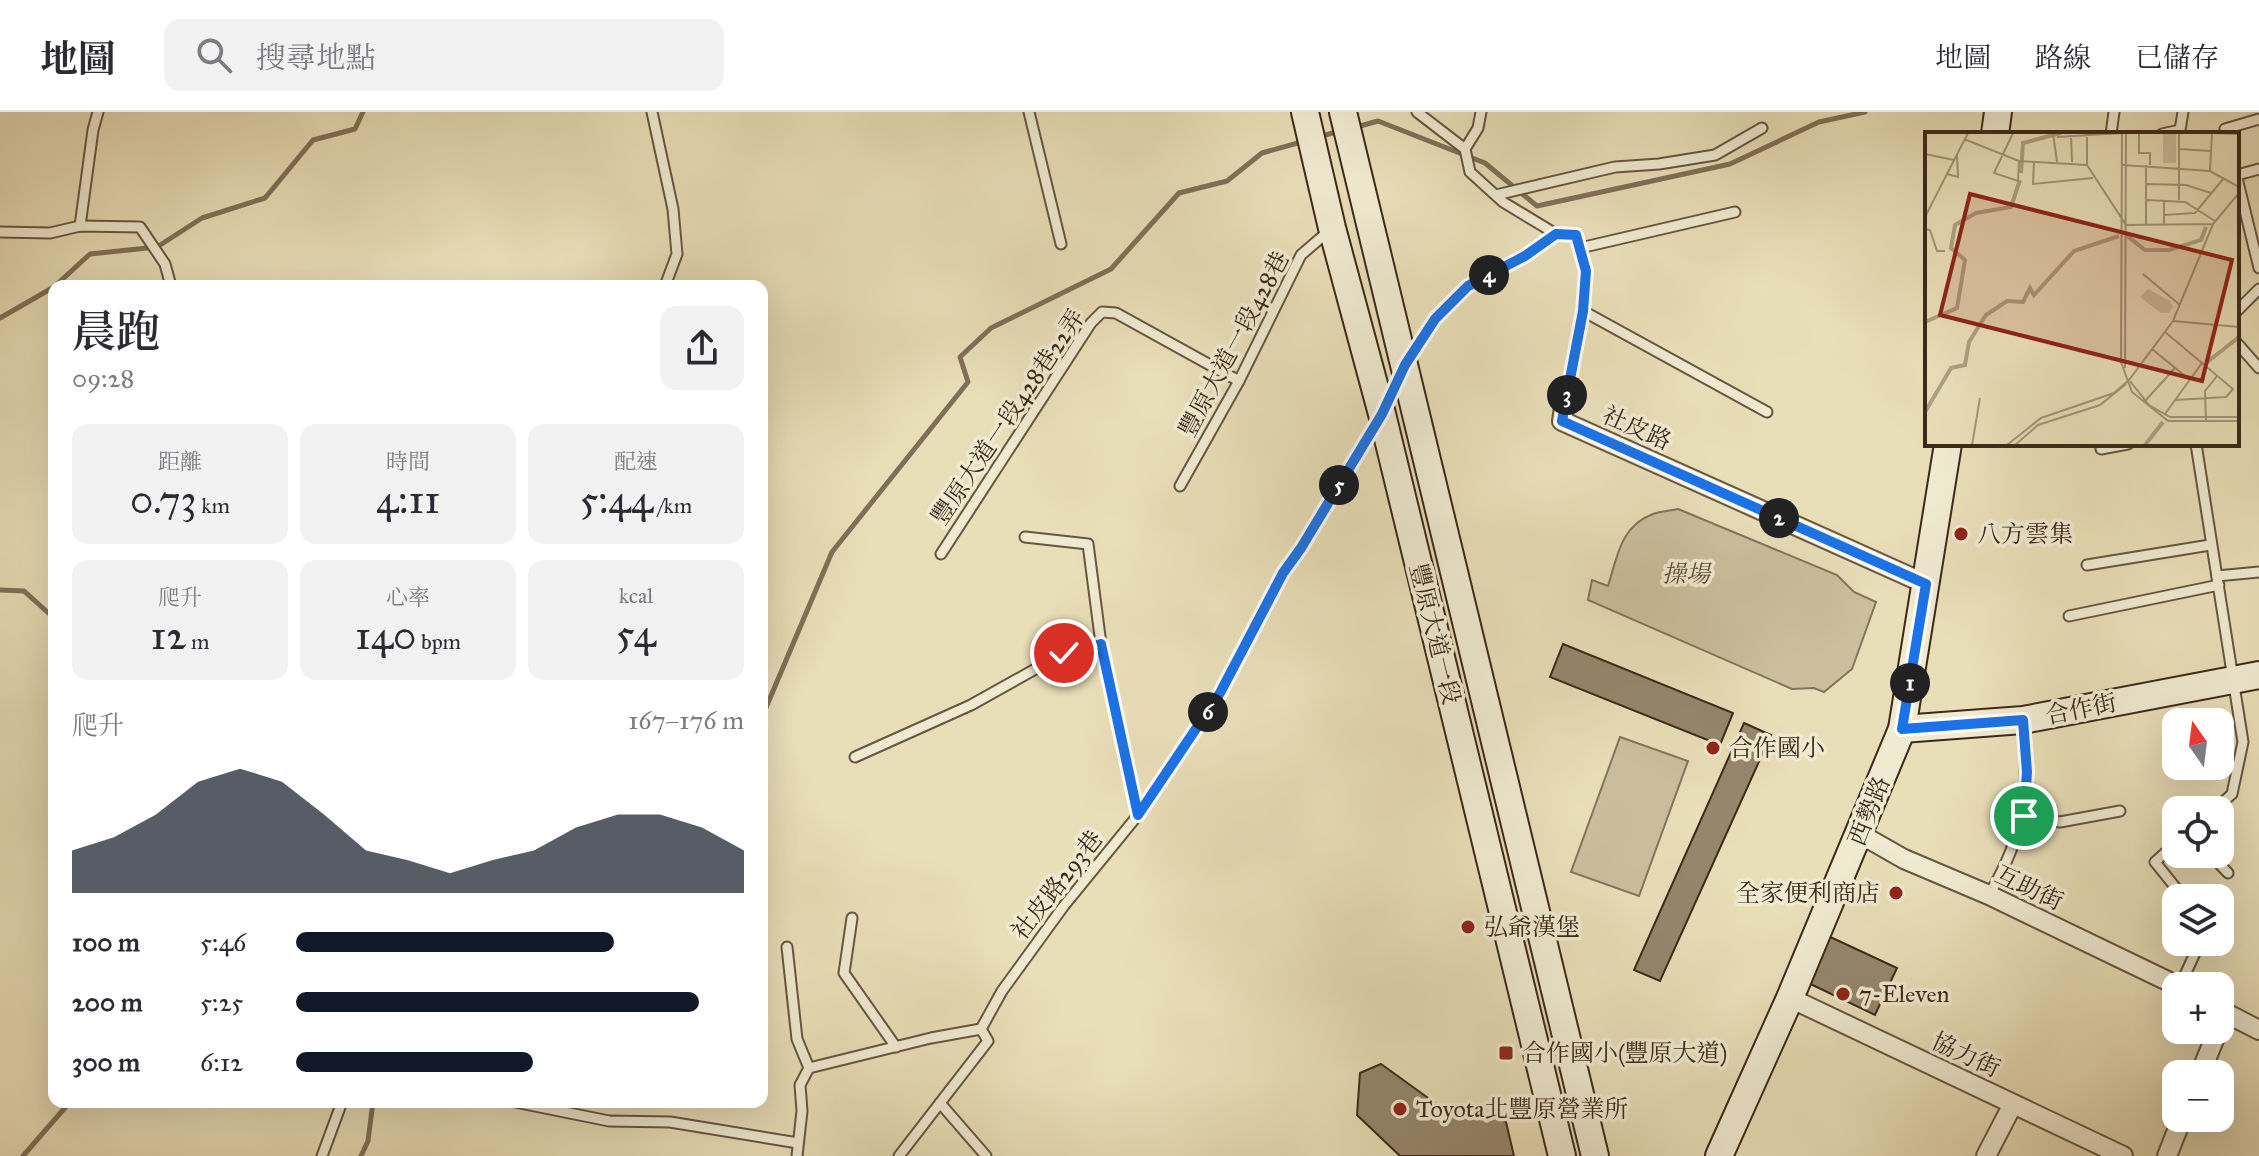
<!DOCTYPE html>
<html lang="zh-TW">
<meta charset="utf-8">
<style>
:root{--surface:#fff;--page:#f2f2f3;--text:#2b2b33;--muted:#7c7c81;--line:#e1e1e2;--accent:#111827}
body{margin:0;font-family:"IM FELL Great Primer","Noto Serif TC",serif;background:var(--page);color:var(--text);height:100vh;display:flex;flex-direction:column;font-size:30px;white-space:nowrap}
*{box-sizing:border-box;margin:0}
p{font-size:26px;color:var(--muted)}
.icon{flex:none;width:44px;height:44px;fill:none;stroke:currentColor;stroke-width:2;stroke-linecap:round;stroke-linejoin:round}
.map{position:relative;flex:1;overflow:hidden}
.sheet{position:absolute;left:48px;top:168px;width:720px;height:828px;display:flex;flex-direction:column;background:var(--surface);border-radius:16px;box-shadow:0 8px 32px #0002}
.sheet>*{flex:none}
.needle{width:52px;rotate:346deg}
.buttons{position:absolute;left:2162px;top:596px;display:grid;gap:16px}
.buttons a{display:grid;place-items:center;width:72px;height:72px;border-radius:16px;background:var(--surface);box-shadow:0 8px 32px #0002;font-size:40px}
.pin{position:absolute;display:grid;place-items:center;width:68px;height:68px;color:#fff;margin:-34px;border:4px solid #fff;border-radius:50%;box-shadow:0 2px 8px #0007}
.km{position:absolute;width:40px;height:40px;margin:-20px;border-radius:50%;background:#222;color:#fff;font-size:22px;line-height:40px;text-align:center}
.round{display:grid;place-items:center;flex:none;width:84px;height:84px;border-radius:16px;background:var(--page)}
.overview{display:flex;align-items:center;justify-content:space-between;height:136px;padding:0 24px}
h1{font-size:44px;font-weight:600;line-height:60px}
.metrics{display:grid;grid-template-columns:repeat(3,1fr);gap:12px;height:136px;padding:8px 24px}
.metrics div{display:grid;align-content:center;border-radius:16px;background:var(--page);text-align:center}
.metrics b{font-size:40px;font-weight:600}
.metrics small{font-size:22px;font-weight:400}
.metrics p{font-size:22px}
.chart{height:224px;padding:16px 24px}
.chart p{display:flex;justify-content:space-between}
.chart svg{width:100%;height:144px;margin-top:8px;fill:var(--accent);opacity:.7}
ul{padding:0 24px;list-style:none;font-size:26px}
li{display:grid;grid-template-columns:128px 96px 1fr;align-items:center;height:60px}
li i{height:20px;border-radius:10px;background:var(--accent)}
header{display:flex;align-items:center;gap:48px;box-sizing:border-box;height:112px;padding:0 40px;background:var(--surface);border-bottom:2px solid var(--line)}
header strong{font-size:38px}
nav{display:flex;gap:44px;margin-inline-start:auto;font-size:28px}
.search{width:560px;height:72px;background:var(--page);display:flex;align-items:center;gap:20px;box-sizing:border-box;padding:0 28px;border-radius:16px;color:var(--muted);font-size:30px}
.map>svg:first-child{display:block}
.green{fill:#cbbf9d;stroke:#84745b;stroke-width:2}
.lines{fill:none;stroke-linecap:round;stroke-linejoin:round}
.stream{stroke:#807058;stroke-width:5}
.building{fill:#95876c;stroke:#3c2919;stroke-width:2}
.lane-casing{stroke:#675641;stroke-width:13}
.street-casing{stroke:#675641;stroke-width:22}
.secondary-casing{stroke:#3c2919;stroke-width:30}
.path{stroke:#3c2919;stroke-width:3;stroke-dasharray:2 4;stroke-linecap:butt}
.lane{stroke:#f0ead1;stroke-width:9}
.street{stroke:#f0ead1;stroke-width:18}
.secondary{stroke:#f0ead1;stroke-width:26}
.route-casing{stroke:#fff;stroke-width:16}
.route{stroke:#1a73e8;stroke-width:10}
.poi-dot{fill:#8f2418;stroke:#f0ead1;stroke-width:3}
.labels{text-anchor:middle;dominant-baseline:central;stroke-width:7;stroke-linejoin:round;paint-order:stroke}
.street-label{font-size:24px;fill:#3c2919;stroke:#f0ead1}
.poi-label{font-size:24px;fill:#3c2919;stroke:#f0ead1;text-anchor:start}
.park-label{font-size:24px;font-style:italic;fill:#604e3a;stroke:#f0ead1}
.inset-river{fill:none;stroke:#aea082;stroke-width:4}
.inset-road{fill:none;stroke:#a39678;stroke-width:2}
.view{fill:#8f2418;fill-opacity:0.15;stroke:#8f2418;stroke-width:4}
.inset-edge{fill:none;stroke:#3c2919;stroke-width:4}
</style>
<header>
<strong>地圖</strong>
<div class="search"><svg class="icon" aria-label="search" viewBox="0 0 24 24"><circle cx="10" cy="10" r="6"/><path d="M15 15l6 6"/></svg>搜尋地點</div>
<nav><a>地圖</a><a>路線</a><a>已儲存</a></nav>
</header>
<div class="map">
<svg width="2259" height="1044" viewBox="0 0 2259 1044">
<rect width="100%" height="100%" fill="#e8deb8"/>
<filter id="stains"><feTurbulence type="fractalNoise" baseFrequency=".0025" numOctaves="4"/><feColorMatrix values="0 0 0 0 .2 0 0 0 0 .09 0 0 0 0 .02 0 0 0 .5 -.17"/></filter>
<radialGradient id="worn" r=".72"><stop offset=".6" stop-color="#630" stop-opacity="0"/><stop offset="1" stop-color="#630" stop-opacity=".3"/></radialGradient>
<!-- green -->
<g class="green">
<path d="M1678 397 1837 463 1854 480 1876 490 1852 557 1824 580 1814 576 1792 577 1588 488 1592 468 1608 474C1617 446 1620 414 1653 402 1662 399 1670 399 1678 397Z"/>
<path d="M1620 625 1688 649 1639 784 1571 760Z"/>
</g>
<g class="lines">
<!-- stream -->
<g class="stream">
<path d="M1353 16 1378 9 1485 51 1537 94 1730 52 1819 10 1865 0"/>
<path d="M1318 25 1340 19"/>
<path d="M55 174 90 142 157 135 202 106 265 86 313 28 355 17 363 0"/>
<path d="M0 206 54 175"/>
<path d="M0 478 24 479 54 506"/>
<path d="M762 605 832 440 968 270 960 245 991 216 1111 157 1179 81 1227 69 1262 41 1305 29"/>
<path d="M23 1044 70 990"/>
<path d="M361 1044 368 1029 373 990"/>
</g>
</g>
<!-- building -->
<g class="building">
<path d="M1563 532 1733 601 1720 633 1550 565Z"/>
<path d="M1744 611 1771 623 1660 869 1634 858Z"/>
<path d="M1826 823 1897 856 1875 903 1804 869Z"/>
<path d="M1381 952 1449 1001 1459 992 1506 1010 1514 1044H1400L1357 1003 1360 961Z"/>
</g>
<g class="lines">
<!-- lane casing -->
<g class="lane-casing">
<g id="lane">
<path d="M652 0 673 97 677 142 665 174"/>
<path d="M1029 0 1061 132"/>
<path d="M1417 0 1465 37 1470 60 1503 90 1556 122 1576 123 1586 159 1583 199 1564 296"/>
<path d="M2111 22 2114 0"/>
<path d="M2162 22 2180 18 2183 0"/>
<path d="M2226 22 2225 17 2259 7"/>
<path d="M1465 37 1478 16 1481 0"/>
<path d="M2237 63 2259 57"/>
<path d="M2237 66 2259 156"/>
<path d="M1496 83 1615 55 1659 52 1715 43 1762 16"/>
<path d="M80 114 93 18 98 0"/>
<path d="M0 120 50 121 80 114 140 115 165 152 171 174"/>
<path d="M1580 136 1735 100"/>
<path d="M1583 199 1767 300"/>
<path d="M2237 199 2259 177"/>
<path d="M2237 231 2259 256"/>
<path d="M1409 247 1435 207 1468 174 1525 144 1556 122"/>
<path d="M1386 293 1400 263"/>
<path d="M2196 332 2243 630 2232 682 2214 698"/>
<path d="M2101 337 2128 332"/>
<path d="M1180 374 1239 269 1301 143 1330 118"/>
<path d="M941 442 1091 211 1102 200 1116 201 1239 269"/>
<path d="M2087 453 2210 433"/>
<path d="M2217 464 2259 460"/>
<path d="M2069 504 2219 473"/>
<path d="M1101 532 1138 703"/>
<path d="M855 645 971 593 1064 541 1101 532 1088 432 1025 425"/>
<path d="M2024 704 2060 710 2120 699"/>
<path d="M2176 731 2155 750 2184 786"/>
<path d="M2210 742 2228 761"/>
<path d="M1989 783C2026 720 2029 682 2023 610"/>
<path d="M852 806 844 861 896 935"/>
<path d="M787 835 797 927 809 956"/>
<path d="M2180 874 2200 830"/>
<path d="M515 990 609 1009 670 1010 798 1031"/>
<path d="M940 991 986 1044"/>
<path d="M322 1044 342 990"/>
<path d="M797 1044 802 999 800 973 809 956 931 926 981 917 1002 879 1063 795 1138 703 1220 581 1283 461 1301 436 1377 310"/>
<path d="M899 1044 988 929 981 917"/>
</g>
</g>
<!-- street casing -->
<g class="street-casing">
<g id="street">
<path d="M1564 296 1562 309 1926 472"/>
<path d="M1860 722 1904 747 1989 783 2178 874"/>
<path d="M1790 886 2123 1044"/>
<path d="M2220 898 2259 918"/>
<path d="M2200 962 2218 918"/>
<path d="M1986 1044 2013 992"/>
<path d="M2167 1044 2182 1006"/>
</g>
</g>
<!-- secondary casing -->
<g class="secondary-casing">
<g id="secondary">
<path d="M1305 0 1332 116 1382 302 1562 1044"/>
<path d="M1343 0 1595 1044"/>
<path d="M1995 22 1998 0"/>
<path d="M1902 617 2023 608 2259 563"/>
<path d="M1719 1044 1790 886 1902 617 1948 332"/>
</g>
</g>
<!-- path -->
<path class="path" d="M219 990 240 995 263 990"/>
<!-- lane -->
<use href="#lane" class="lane"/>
<!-- street -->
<use href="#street" class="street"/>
<!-- secondary -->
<use href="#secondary" class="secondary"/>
</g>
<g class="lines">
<!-- route casing -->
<g class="route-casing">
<path id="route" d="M1064 541 1101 532 1138 703 1220 581 1283 461 1301 436 1382 302 1405 253 1435 207 1468 174 1525 144 1556 122 1576 123 1586 159 1583 199 1562 309 1926 472 1902 617 2023 608 2027 660 2024 704"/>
</g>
<!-- route -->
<use href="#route" class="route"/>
</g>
<!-- markers -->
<g class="poi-dot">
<circle cx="1961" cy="422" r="8"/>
<circle cx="1713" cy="636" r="8"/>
<circle cx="1896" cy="781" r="8"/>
<circle cx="1468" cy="815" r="8"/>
<circle cx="1843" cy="882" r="8"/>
<rect x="1498" y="933" width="16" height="16" rx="4"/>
<circle cx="1400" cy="997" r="8"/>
</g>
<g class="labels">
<!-- street labels -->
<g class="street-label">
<text transform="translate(1234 232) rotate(-62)">豐原大道一段428巷</text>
<text transform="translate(1008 305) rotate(-56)">豐原大道一段428巷22弄</text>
<text transform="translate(1637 316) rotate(24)">社皮路</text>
<text transform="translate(1435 522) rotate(76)">豐原大道一段</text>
<text transform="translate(2081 597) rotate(-11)">合作街</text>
<text transform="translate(1869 699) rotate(-68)">西勢路</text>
<text transform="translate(1057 773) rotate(-52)">社皮路293巷</text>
<text transform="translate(2029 776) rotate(25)">互助街</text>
<text transform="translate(1966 943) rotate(25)">協力街</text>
</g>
<!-- poi labels -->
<g class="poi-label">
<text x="1977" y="422">八方雲集</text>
<text x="1729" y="636">合作國小</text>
<text x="1880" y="781" text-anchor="end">全家便利商店</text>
<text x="1484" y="815">弘爺漢堡</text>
<text x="1859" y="882">7-Eleven</text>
<text x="1522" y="941">合作國小(豐原大道)</text>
<text x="1416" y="997">Toyota北豐原營業所</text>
</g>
<!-- park labels -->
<g class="park-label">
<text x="1686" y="462">操場</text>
</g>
</g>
<!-- overview -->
<g transform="translate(1925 20)">
<rect width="314" height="314" fill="#e8deb8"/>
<path d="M238 1H251V31H238ZM223 157 245 169 248 174 244 181H236L215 165Z" fill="#cbbf9d"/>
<path class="inset-river" d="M96 41 98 11 136 1M201 103 220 118H244L276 108 281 95M0 190 32 176 40 128 26 116 30 93 51 81 86 75 95 48M281 231 314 205M0 280 26 236 40 233 44 210 61 183 82 169 98 170 105 156 109 163 149 119 194 104M220 313 238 290"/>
<path class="inset-road" d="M88 1 69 41 93 49 94 29M128 1 132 30M162 1V33L201 93 288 92M214 1V21H225V33M289 1 314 2M146 3 147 30M132 5 197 1 196 230 207 260 243 289H314M39 7 94 29 162 33M254 17 286 19M0 22 29 28M109 30 108 52 168 46M198 33 285 39 314 55M285 39 287 1M22 42 33 45 32 22M222 52 261 53 286 61M222 68 260 70 290 89M239 68V93M254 68V1M239 83 270 81 299 46M0 85 43 1M221 92V33M0 97 5 98 12 119H20M218 142 255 173M248 189 314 195M240 200 308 257 301 265 250 268M227 217 265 248M200 236 201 1M205 249 224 273 245 285H314M220 269 250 236M240 282 277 231M281 290 280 259 292 244M47 313 55 266M82 313 116 286 189 261 204 248 248 189 288 92 314 61M90 313 113 293 175 273 201 252"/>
<path class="view" d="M45 62 307 128 277 249 15 183Z"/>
<rect width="314" height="314" class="inset-edge"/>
</g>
<rect width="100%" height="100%" filter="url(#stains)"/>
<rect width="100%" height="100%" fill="url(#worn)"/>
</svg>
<div class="buttons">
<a><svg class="needle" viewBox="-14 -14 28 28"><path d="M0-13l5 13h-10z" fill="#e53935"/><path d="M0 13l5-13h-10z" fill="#7c7c81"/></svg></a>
<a><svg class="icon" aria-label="locate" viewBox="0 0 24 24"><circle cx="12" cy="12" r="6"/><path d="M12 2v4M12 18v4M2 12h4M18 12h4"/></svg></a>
<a><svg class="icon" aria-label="layers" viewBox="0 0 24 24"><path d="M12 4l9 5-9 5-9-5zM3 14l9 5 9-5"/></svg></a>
<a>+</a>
<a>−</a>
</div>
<div class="pin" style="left:2024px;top:704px;background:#1e9e55"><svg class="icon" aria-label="arrive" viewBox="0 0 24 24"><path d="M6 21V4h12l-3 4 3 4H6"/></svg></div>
<div class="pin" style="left:1064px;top:541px;background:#d93025"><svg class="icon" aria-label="check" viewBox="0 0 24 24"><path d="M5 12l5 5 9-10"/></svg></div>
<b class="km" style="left:1910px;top:571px">1</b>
<b class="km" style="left:1779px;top:406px">2</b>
<b class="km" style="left:1567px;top:283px">3</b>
<b class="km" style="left:1489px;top:163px">4</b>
<b class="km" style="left:1339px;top:373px">5</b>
<b class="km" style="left:1208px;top:600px">6</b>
<section class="sheet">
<div class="overview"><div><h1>晨跑</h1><p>09:28</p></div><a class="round"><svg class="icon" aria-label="share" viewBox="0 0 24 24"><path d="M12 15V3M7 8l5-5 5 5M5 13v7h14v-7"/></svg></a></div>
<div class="metrics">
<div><p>距離</p><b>0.73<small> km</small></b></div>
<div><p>時間</p><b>4:11</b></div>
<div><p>配速</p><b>5:44<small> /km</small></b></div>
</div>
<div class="metrics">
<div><p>爬升</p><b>12<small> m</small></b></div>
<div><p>心率</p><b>140<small> bpm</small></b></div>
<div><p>kcal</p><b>54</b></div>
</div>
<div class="chart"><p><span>爬升</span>167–176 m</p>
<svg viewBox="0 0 160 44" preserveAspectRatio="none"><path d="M0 44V31L10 27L20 20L30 10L40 6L50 10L60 20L70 31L80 34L90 38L100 34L110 31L120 24L130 20L140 20L150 24L160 31V44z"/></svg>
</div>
<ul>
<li><b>100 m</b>5:46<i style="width:71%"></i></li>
<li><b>200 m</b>5:25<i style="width:90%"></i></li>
<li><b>300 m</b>6:12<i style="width:53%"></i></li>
</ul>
</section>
</div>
